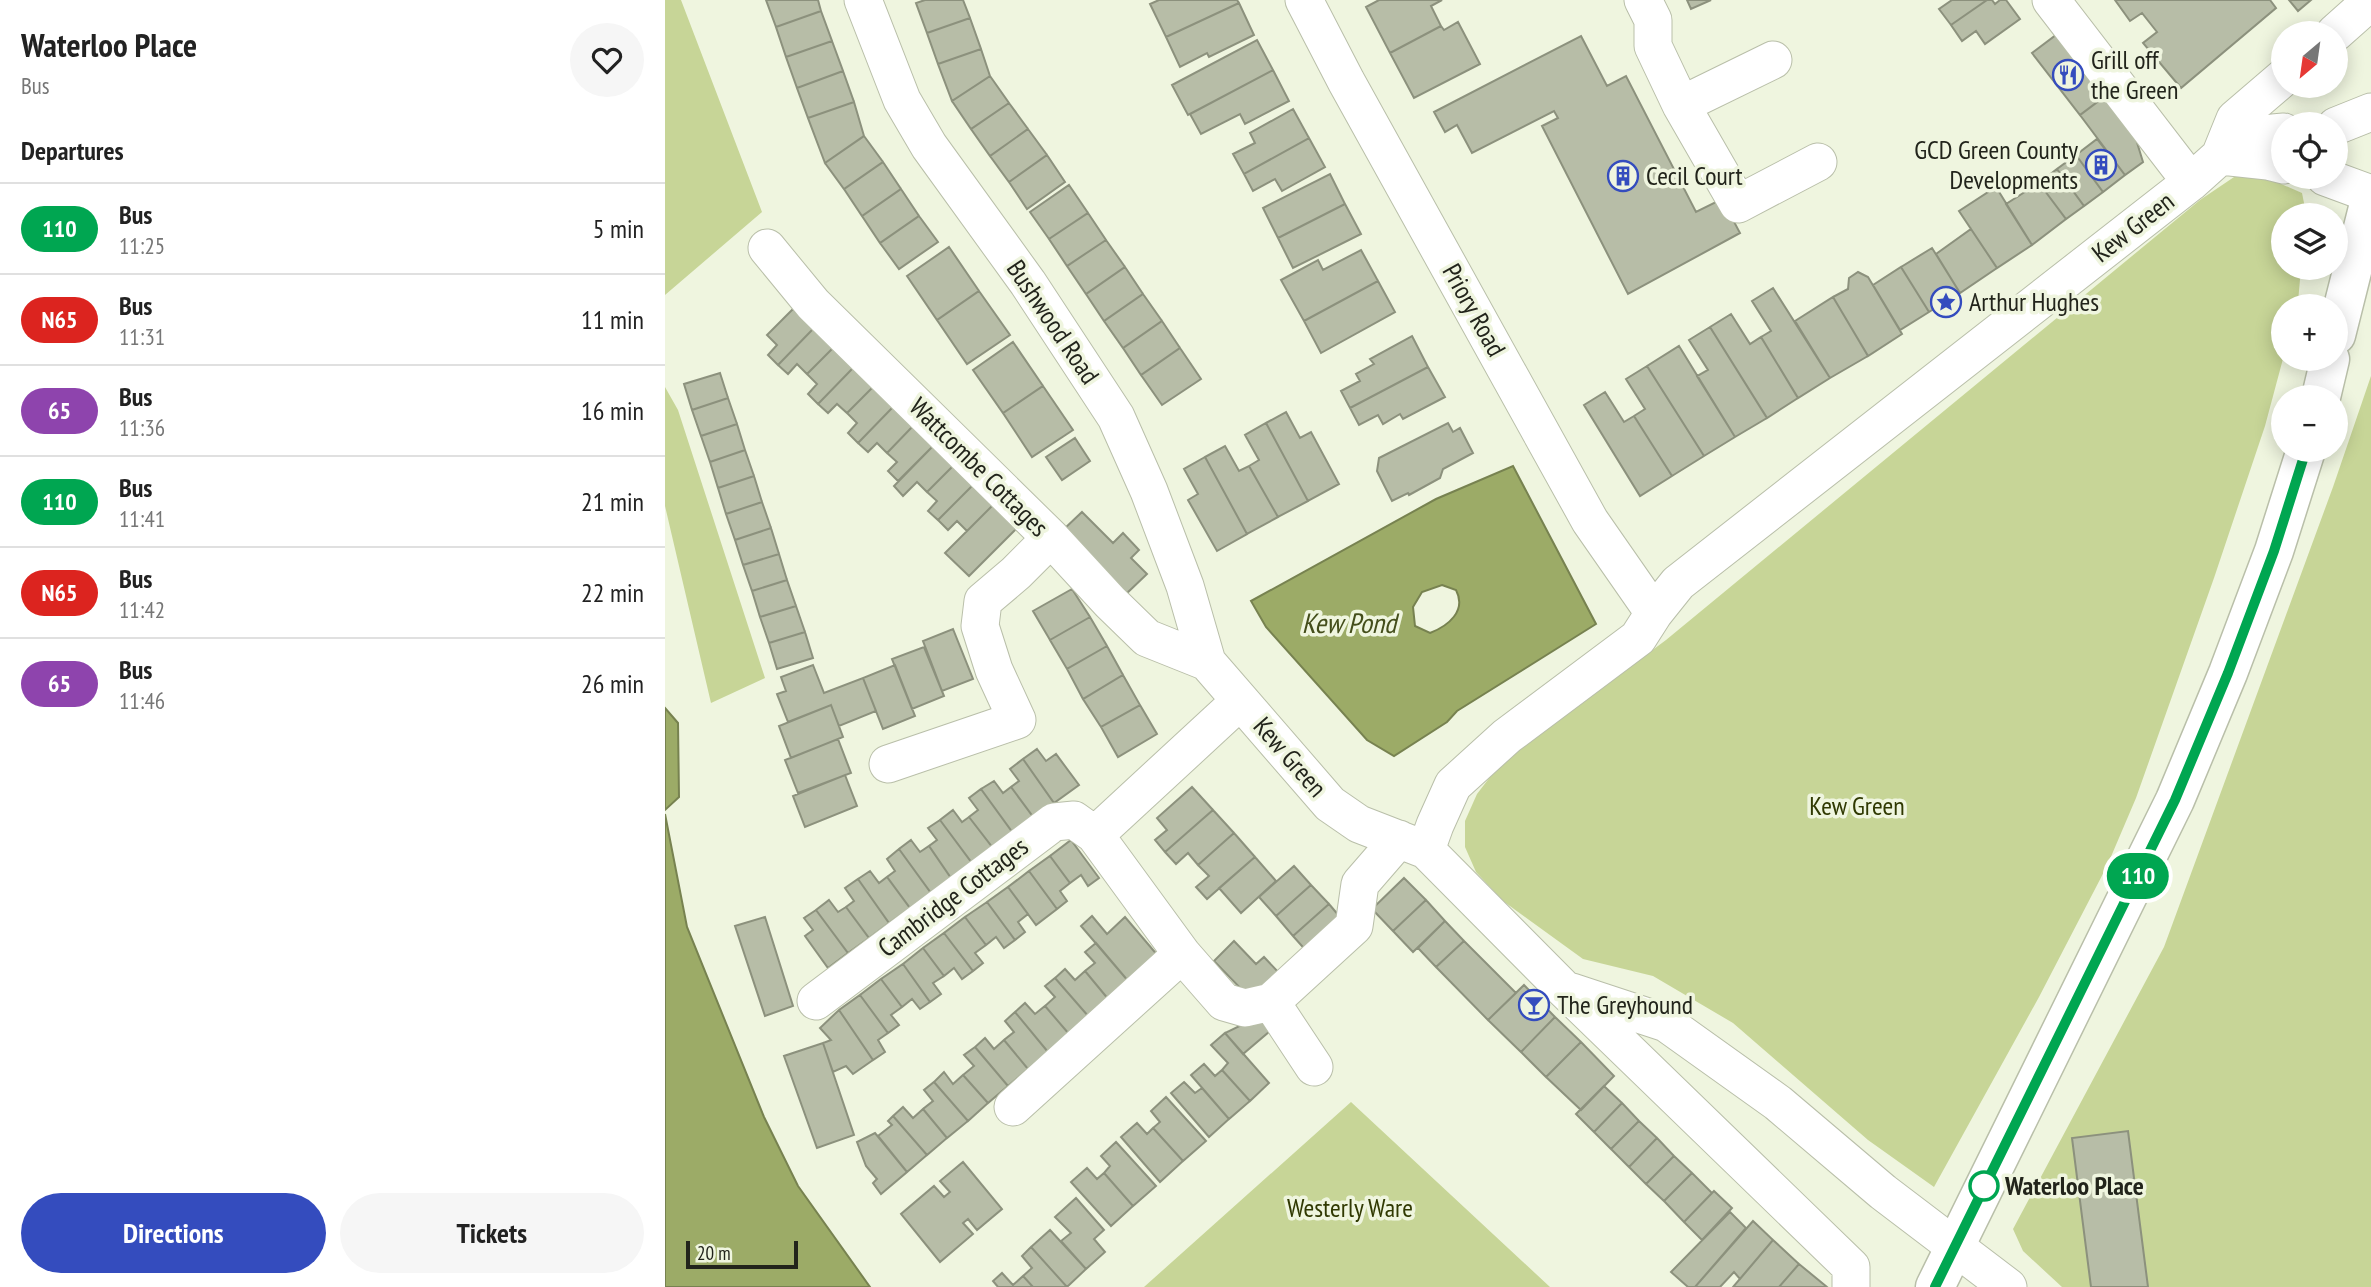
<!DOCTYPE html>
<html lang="en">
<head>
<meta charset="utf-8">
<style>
	:root { --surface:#fff; --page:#f6f6f6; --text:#222; --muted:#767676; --line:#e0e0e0; --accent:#344cbe }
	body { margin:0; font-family:"PT Sans Narrow",sans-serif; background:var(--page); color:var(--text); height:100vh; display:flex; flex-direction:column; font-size:26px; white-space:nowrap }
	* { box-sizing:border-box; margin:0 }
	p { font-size:23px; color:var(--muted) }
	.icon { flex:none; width:38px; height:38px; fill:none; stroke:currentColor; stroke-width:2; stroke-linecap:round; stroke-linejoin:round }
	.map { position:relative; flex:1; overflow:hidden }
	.details { display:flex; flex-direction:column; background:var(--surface); width:665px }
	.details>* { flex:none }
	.badge { padding:0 14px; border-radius:23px; font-size:24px; line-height:46px }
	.needle { width:46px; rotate:209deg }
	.tools { position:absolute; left:1606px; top:21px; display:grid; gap:14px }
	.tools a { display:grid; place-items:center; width:77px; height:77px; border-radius:50%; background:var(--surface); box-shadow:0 4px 18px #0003; font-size:35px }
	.scale { position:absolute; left:21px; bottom:18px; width:112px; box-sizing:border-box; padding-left:7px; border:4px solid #22241b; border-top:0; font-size:19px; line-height:24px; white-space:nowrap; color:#22241b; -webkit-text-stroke:5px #eff5df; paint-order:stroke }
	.map>.badge { position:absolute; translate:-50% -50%; box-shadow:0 0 0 4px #fff }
	h2 { padding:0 21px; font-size:26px; line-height:63px }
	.round { display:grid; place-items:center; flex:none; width:74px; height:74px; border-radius:37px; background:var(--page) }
	.headline { display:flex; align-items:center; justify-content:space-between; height:119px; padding:0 21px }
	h1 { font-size:33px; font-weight:700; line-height:52px }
	.action { display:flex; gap:14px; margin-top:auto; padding:14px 21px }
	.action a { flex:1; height:80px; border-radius:42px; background:var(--accent); color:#fff; font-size:28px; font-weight:700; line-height:80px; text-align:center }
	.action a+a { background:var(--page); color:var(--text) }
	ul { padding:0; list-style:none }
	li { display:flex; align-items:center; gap:21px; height:91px; padding:0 21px; border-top:2px solid var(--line) }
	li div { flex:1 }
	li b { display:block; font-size:26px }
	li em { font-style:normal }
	li .badge { min-width:77px; font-weight:700; text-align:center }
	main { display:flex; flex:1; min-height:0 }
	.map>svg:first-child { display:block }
</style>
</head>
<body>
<main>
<section class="details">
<div class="headline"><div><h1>Waterloo Place</h1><p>Bus</p></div><a class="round"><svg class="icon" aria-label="heart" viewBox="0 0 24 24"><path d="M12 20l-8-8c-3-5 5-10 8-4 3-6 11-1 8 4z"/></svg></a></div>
<h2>Departures</h2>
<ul>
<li><span class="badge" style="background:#00a651;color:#fff">110</span><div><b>Bus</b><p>11:25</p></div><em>5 min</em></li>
<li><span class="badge" style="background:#dc241f;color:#fff">N65</span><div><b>Bus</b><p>11:31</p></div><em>11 min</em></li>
<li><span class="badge" style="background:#8e44ad;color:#fff">65</span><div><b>Bus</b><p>11:36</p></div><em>16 min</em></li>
<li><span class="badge" style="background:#00a651;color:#fff">110</span><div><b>Bus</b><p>11:41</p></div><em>21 min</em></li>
<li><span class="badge" style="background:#dc241f;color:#fff">N65</span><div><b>Bus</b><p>11:42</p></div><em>22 min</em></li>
<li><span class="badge" style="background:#8e44ad;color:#fff">65</span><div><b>Bus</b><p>11:46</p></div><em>26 min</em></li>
</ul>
<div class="action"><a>Directions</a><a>Tickets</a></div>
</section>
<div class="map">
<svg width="1706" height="1287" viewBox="0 0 1706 1287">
	<rect width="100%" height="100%" fill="#eff5df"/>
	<!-- green -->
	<path fill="#c7d597" d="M0,0H16L97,212L0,295Z
		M1575,173L1600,177L1637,193L1641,213V215H1619V268H1636L1633,302L1632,306H1619V355L1600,426L1549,578L1471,798L1442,866L1374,997L1269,1187L1203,1140L1068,1023L988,976L918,959L838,901L811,872L800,847V821L812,794L835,764L1001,640L1535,200Z
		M1706,376V1287H1397L1358,1251L1348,1229L1499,947L1668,487Z
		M0,387L13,410L100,678L46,703L0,506Z
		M686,1102L885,1287H479Z"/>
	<!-- water -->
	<path fill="#9cab67" stroke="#778250" stroke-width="2" fill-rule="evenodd" d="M848,466L931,624L792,711L782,722L729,756L702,740L601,627L586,601L771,499ZM777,585L791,590C802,611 783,626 765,633L750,626L748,607L757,592Z
		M0,708L13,723L14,797L0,810Z
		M0,814L22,927L99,1117L133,1186L205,1287H0Z"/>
	<!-- building -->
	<path fill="#b7bda7" stroke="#8c917d" stroke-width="2" d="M101,0H153L156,11L111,27Z
		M260,0H298L305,18L262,33L251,3Z
		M494,0H572L574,3L501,37L485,4Z
		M714,0H777L766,6L776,26L725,53L701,7Z
		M1022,0H1046L1026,9Z
		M1287,0H1322L1286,25L1274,9Z
		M1322,0H1327L1330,4L1335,0H1341L1355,19L1320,44L1311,31L1297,41L1286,25Z
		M1450,0H1605L1611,8L1516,88L1478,43L1492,32L1477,13L1465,21Z
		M1624,0H1646L1633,11Z
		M574,3L589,35L544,57L542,53L515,67L501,37Z
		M156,11L167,41L121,57L111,27Z
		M305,18L316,49L273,64L262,33Z
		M793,22L815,64L749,98L725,53L776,26L779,30Z
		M1391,35L1439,97L1415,115L1367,53Z
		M916,36L942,86L961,76L1031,212L1057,199L1075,233L963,294L877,126L893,118L889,111L807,153L792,125L780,132L769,112Z
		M592,40L608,70L523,115L507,85Z
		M167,41L178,71L132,88L121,57Z
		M316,49L325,76L287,101L273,64Z
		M608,70L624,101L580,124L575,114L536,134L525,114Z
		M178,71L189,102L143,118L132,88Z
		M325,76L344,103L306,129L287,101Z
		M1439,97L1470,136L1478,162L1460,175L1415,115Z
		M189,102L199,136L160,163L143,118Z
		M344,103L363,129L325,156L306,129Z
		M628,109L644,138L579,174L568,154L590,143L585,133Z
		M363,129L382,155L344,182L325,156Z
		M199,136L218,162L179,189L160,163Z
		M644,138L660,167L617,191L610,179L588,191L579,174Z
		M1432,139L1460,175L1438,192L1411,155Z
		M382,155L400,182L362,209L344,182Z
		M1411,155L1438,192L1419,206L1392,169Z
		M218,162L236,189L197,216L179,189Z
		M1392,169L1419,206L1401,219L1374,183Z
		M665,174L680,204L613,238L598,208Z
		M1374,183L1401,219L1367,245L1341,204Z
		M404,185L423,213L384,239L365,212Z
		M1331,187L1367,245L1332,268L1294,211Z
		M236,189L254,216L215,243L197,216Z
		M680,204L696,234L628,268L613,238Z
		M423,213L441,240L402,266L384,239Z
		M254,216L273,242L234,269L215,243Z
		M1306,229L1332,268L1295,293L1271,254Z
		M441,240L460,267L421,294L402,266Z
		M284,247L314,291L272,320L242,276Z
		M1267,248L1295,293L1264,312L1236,267Z
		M696,250L713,281L639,321L616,280L653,260L658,270Z
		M460,267L478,294L439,321L421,294Z
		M1236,267L1264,312L1235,330L1208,285Z
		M1193,272L1203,277L1237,334L1203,356L1168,297L1183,289L1184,278Z
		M713,281L730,312L656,353L639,321Z
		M1108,288L1165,378L1133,398L1096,337L1106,331L1087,301Z
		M314,291L345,335L302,364L272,320Z
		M478,294L497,321L458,348L439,321Z
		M1168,297L1203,356L1165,378L1130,321Z
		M128,309L148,329L113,365L103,355L112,345L102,335Z
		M1066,314L1085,344L1096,337L1133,398L1102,418L1045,327Z
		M497,321L515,348L476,375L458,348Z
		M1045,327L1102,418L1070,437L1032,376L1043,370L1024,340Z
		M148,329L168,348L142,374L132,364L123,374L113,365Z
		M747,336L763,367L685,408L676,391L695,381L691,374L709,364L705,359Z
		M348,342L378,386L338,413L308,370Z
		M1014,346L1070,437L1039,456L982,366Z
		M168,348L188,368L153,404L143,394L152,384L142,374Z
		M515,348L536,379L497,405L476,375Z
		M982,366L1039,456L1007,476L969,416L980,409L961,379Z
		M763,367L780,397L738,419L735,414L718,424L713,415L694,425L685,408Z
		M188,368L208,387L182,413L172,404L163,413L153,404Z
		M55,373L63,398L27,410L19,384Z
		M378,386L408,430L367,457L338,413Z
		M208,387L228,407L193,443L183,433L192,423L182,413Z
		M940,392L959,422L969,416L1007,476L975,496L919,405Z
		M63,398L72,424L36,436L27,410Z
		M228,407L248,426L222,453L212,443L203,452L193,443Z
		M621,412L635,438L646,432L674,484L643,501L601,423Z
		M601,423L643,501L613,517L584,466L594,460L580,435Z
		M783,423L788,432L795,428L808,453L778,469L775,478L744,495L743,493L727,501L712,471L714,458Z
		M72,424L80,450L45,462L36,436Z
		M248,426L268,446L233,481L223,471L232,462L222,453Z
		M410,438L425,461L397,480L381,457Z
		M268,446L288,466L262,492L252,482L238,496L229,486Z
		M560,446L574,471L584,466L613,517L582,534L540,457Z
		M80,450L89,476L53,488L45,462Z
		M540,457L582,534L552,551L523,500L533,494L519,469Z
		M288,466L308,485L273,520L263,511L272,501L262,492Z
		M89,476L97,502L61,514L53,488Z
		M308,485L328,505L302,531L292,521L283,530L273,520Z
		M97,502L106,528L70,540L61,514Z
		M328,505L352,528L304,576L280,553Z
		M417,512L448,543L458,533L474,550L466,558L482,574L461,594L398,530Z
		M106,528L114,554L78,565L70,540Z
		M114,554L122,580L87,591L78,565Z
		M122,580L131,606L95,617L87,591Z
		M407,589L425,617L385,640L368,611Z
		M131,606L140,632L104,643L95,617Z
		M425,617L442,646L402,669L385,640Z
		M288,629L308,679L277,691L258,641Z
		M140,632L148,658L112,669L104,643Z
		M442,646L458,675L418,699L402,669Z
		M259,647L279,696L247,709L227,659Z
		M148,665L159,693L198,678L211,711L174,726L166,705L123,722L112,694L121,691L116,677Z
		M230,665L250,716L218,729L198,678Z
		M458,675L475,705L436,727L418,699Z
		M166,705L178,737L126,758L114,726Z
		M475,705L492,734L453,757L436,727Z
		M173,739L186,773L133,793L120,760Z
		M372,749L381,761L391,754L414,785L389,803L358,759Z
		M358,759L389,803L369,818L346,787L354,781L345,769Z
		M180,775L192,806L140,827L128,796Z
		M329,781L338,793L346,787L369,818L348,833L316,789Z
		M527,787L548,810L500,852L490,840L502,830L492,818Z
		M316,789L348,833L328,848L304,817L313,810L304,798Z
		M288,810L297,822L304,817L328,848L307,863L275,820Z
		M548,810L569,833L533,865L523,853L511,864L500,852Z
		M275,820L307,863L286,878L264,846L272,840L263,828Z
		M569,833L590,857L542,899L531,887L544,876L533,865Z
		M246,840L255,852L264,846L286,878L266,893L234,849Z
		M406,840L434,878L423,886L416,875L405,883L385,856Z
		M234,849L266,893L245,908L222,877L230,871L222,859Z
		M385,856L405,883L395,891L402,901L392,909L364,871Z
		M590,857L611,881L576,913L554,888Z
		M629,866L646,885L611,916L594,897Z
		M205,871L214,883L222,877L245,908L224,923L193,879Z
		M364,871L392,909L371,925L343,887Z
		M739,878L761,900L728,931L707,909Z
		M193,879L224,923L204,938L181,907L189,901L180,888Z
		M646,885L664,904L628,936L611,916Z
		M343,887L363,914L353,922L360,932L350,940L322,902Z
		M164,900L173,912L181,907L204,938L183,953L151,910Z
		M761,900L780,921L748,952L728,931Z
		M322,902L350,940L339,948L331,937L321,945L300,917Z
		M664,904L680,923L645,955L628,936Z
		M151,910L183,953L163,968L140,936L148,930L139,918Z
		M427,916L442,934L460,917L494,957L464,982L416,926Z
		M100,917L128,1006L100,1016L70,926Z
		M300,917L321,945L310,953L318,963L308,971L279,933Z
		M780,921L799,941L771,967L753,948Z
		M279,933L308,971L297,979L289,968L279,976L258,948Z
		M569,941L591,964L599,957L616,975L582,995L549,961Z
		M799,941L851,993L823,1020L771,967Z
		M431,943L464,982L444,1000L420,971L430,963L420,952Z
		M258,948L279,976L268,983L276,994L265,1002L238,964Z
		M238,964L265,1002L255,1009L247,999L237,1007L216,979Z
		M400,969L410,980L420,971L444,1000L424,1017L390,978Z
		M390,978L424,1017L404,1034L380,1006L390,997L380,986Z
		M216,979L237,1007L226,1015L234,1025L223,1033L195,995Z
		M859,985L890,1017L856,1052L823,1020Z
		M195,995L223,1033L213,1040L220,1052L208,1060L174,1010Z
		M360,1003L370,1014L380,1006L404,1034L383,1052L350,1012Z
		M174,1010L208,1060L188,1074L181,1066L168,1072L158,1043L166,1040L155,1028Z
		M350,1012L383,1052L363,1069L339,1040L349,1032L340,1021Z
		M595,1016L605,1031L578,1054L560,1033Z
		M890,1017L916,1042L881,1077L856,1052Z
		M560,1033L604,1083L585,1101L557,1070L563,1063L546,1045Z
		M320,1038L329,1049L339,1040L363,1069L343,1086L310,1047Z
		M916,1042L949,1076L916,1110L881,1077Z
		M158,1043L189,1135L152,1148L119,1056Z
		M310,1047L343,1086L323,1103L298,1075L309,1066L299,1055Z
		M539,1064L550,1076L557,1070L585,1101L564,1119L526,1075Z
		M279,1072L288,1084L298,1075L323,1103L303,1121L269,1082Z
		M269,1082L303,1121L282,1138L258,1109L268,1101L259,1090Z
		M519,1082L530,1093L537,1088L564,1119L544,1137L506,1093Z
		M939,1086L957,1103L929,1132L911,1114Z
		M501,1097L541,1141L518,1161L488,1128L495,1122L486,1111Z
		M957,1103L974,1121L946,1149L929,1132Z
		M238,1107L248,1118L258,1109L282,1138L262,1155L228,1116Z
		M228,1116L262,1155L242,1172L213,1136L227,1125L223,1121Z
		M974,1121L992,1138L964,1167L946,1149Z
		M472,1123L482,1134L488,1128L518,1161L495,1182L456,1137Z
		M1463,1131L1483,1287H1426L1407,1138Z
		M210,1133L242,1172L216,1194L208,1183L212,1179L201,1166L192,1142Z
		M992,1138L1009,1156L981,1184L964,1167Z
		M451,1142L491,1186L468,1206L439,1173L445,1166L436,1156Z
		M1009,1156L1027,1173L999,1201L981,1184Z
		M298,1162L337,1209L312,1230L303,1219L298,1223L308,1234L275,1262L236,1214L269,1186L279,1197L285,1192L275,1181Z
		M422,1168L432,1179L439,1173L468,1206L446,1226L406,1182Z
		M1027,1173L1047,1193L1019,1222L999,1201Z
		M1049,1191L1067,1208L1037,1240L1019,1222Z
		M411,1198L439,1230L429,1239L440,1252L421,1269L396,1241L406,1233L390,1217Z
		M1065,1212L1081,1228L1030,1287H1023L1006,1272Z
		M1088,1221L1108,1240L1075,1279L1069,1272L1055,1287H1030Z
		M385,1230L421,1269L402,1287L366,1247Z
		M1108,1240L1134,1264L1114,1287H1068Z
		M366,1247L402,1287H368L358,1276L367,1268L357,1256Z
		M1134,1264L1162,1287H1114Z
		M337,1273L348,1285L358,1276L368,1287H333L328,1281Z"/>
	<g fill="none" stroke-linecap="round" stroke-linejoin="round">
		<!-- minor casing -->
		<g stroke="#b9bfa9" stroke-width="39">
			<path id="minor" d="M198,0L237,100L264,146L363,283L451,417L484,491L520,586L542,662L665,804L694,824L761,850L899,989L1186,1267V1287
				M639,0L681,81L925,521L989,613
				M978,0L988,20V46L1016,105L1073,204L1153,162
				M1386,0L1526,182
				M1670,33L1706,1
				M1016,105L1108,60
				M1671,126L1706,112
				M1555,156L1570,119L1619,77
				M1556,156L1603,161L1619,165
				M1660,177L1706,194
				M102,248L148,304L386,538L445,602L482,638L542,662
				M223,764L352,720L329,670L315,626L318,601L351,573L386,538
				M430,835L575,701
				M761,850L770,825L788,785L842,736L973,638L989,613L1013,583L1526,182L1555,156L1608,133L1619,132
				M907,992L1001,1023L1113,1103L1218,1192L1343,1287
				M151,1001L389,822L409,820L430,835L517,954L559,1002L580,1008L606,1002L689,926L695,884L734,839
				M606,1002L649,1067
				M348,1107L517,954"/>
		</g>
		<!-- highway casing -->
		<g stroke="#b9bfa9" stroke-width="41">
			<path id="highway" d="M1671,335L1706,196
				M1656,397L1665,359
				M1270,1287L1510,800L1563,673L1609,551L1641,450"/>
		</g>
		<!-- minor -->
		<use href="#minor" stroke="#fff" stroke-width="37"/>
		<!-- highway -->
		<use href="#highway" stroke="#fff" stroke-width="38"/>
	</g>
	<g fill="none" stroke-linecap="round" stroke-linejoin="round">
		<!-- line casing -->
		<g stroke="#fff" stroke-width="16">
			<path id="line" d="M1270,1287L1510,800L1563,673L1609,551L1641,450"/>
		</g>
		<!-- line -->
		<use href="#line" stroke="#00a651" stroke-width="10"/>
	</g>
	<!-- icons -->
	<defs>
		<g id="restaurant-ring" transform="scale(1.575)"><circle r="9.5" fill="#eff5df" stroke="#344cbe" stroke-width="1.5"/><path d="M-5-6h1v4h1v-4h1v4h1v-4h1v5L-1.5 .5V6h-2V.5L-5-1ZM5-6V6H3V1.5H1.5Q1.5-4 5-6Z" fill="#344cbe"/></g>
		<g id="building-ring" transform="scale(1.575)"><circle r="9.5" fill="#eff5df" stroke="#344cbe" stroke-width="1.5"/><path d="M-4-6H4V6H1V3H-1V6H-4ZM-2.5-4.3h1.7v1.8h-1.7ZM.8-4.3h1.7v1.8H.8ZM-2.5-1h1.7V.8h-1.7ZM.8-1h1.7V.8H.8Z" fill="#344cbe"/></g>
		<g id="sight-ring" transform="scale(1.575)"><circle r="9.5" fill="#eff5df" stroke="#344cbe" stroke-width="1.5"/><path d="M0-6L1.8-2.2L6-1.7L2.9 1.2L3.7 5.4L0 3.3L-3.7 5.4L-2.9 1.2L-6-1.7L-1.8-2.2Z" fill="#344cbe"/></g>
		<g id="bar-ring" transform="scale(1.575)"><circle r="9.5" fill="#eff5df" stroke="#344cbe" stroke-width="1.5"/><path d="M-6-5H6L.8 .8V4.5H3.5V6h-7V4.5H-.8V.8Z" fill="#344cbe"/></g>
	</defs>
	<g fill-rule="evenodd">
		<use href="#restaurant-ring" x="1403" y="75"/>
		<use href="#building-ring" x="1436" y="165"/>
		<use href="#building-ring" x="958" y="176"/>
		<use href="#sight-ring" x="1281" y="302"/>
		<use href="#bar-ring" x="869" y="1005"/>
	</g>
	<!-- markers -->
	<circle fill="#fff" stroke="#00a651" stroke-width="3.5" cx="1319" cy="1186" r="14"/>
	<g text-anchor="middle" stroke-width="7" stroke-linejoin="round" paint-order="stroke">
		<!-- poi labels -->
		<g font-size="26" fill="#22241b" stroke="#eff5df" text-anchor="start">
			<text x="1426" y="69">Grill off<tspan x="1426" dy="30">the Green</tspan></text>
			<text x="1413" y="159" text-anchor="end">GCD Green County<tspan x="1413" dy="30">Developments</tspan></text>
			<text x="981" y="185">Cecil Court</text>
			<text x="1304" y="311">Arthur Hughes</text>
			<text x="892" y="1014">The Greyhound</text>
		</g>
		<!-- street labels -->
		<g font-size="26" fill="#22241b" stroke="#eff5df">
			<text transform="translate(1468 227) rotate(-38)" y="9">Kew Green</text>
			<text transform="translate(809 310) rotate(61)" y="9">Priory Road</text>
			<text transform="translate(388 322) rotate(56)" y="9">Bushwood Road</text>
			<text transform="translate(314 467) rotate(45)" y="9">Wattcombe Cottages</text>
			<text transform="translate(625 757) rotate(49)" y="9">Kew Green</text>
			<text transform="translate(288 897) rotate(-37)" y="9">Cambridge Cottages</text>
		</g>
		<!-- park labels -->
		<g font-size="26" fill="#303902" stroke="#eff5df">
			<text x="1192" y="815">Kew Green</text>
			<text x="685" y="1217">Westerly Ware</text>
		</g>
		<!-- stop labels -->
		<g font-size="26" font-weight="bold" fill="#22241b" stroke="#eff5df" text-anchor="start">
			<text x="1340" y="1195">Waterloo Place</text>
		</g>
		<!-- water labels -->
		<g font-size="28" font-style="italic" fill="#444e1b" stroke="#eff5df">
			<text x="684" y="633">Kew Pond</text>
		</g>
	</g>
</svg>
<div class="tools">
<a><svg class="needle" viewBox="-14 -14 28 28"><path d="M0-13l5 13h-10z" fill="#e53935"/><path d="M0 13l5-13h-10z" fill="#767676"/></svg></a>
<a><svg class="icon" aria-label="locate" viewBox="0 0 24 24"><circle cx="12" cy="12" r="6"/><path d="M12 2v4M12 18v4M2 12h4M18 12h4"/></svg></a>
<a><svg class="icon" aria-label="layers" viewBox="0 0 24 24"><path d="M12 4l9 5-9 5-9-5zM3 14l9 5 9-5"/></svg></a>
<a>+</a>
<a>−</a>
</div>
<div class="scale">20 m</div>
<b class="badge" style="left:1473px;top:876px;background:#00a651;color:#fff">110</b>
</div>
</main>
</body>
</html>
